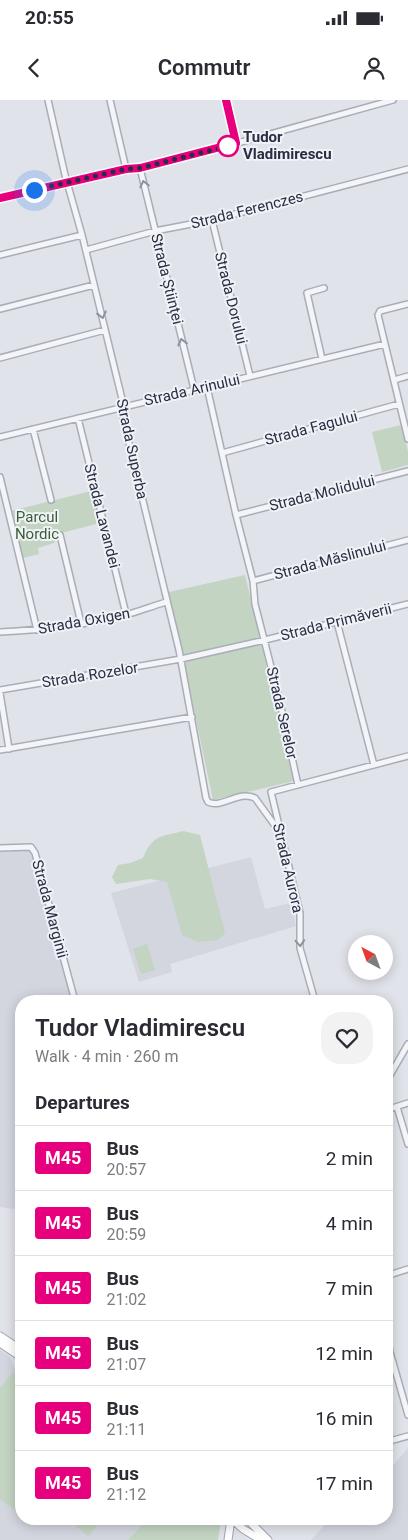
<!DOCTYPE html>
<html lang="en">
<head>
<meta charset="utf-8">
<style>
	:root { --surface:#fff; --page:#f2f2f3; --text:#2b2b33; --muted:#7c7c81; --line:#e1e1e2 }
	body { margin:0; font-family:Roboto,sans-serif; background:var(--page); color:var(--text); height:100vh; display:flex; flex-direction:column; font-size:19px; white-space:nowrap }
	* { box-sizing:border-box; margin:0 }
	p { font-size:16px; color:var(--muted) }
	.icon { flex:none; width:28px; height:28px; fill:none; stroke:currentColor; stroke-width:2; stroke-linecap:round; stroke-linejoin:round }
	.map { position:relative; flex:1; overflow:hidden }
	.drawer { position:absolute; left:15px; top:895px; width:378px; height:530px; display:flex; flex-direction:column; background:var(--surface); border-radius:20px; box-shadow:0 2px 12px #0003 }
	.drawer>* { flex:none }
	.badge { padding:0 10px; border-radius:4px; font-size:18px; line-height:32px }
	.needle { width:32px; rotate:319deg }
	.controls { position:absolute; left:348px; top:835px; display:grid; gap:10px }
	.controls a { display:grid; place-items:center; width:45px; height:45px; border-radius:50%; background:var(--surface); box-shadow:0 2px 12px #0003; font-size:25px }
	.you { position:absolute; width:25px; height:25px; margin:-12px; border:4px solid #fff; border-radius:50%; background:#1a73e8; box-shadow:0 0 0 8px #1a73e833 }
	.map>.badge { position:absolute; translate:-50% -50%; box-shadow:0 0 0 2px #fff }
	h2 { padding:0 20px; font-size:19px; line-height:45px }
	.round { display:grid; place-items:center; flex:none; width:52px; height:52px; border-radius:20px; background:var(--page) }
	.headline { display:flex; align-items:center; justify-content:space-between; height:85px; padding:0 20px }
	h1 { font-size:24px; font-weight:600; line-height:38px }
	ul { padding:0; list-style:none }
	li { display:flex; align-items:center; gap:15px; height:65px; padding:0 20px; border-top:1px solid var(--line) }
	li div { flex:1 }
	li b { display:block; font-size:19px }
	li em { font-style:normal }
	li .badge { min-width:55px; font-weight:700; text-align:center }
	.status { display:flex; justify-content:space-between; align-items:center; height:35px; padding:0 25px; background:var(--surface); direction:ltr }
	.status svg { height:14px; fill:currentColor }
	header { display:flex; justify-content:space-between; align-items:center; height:65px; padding:0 20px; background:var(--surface); font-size:22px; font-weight:600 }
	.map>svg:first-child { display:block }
</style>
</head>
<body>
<div class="status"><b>20:55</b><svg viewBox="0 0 49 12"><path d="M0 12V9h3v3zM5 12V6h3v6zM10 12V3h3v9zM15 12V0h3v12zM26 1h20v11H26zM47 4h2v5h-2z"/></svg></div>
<header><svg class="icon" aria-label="back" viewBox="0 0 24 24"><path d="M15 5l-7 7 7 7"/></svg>Commutr<svg class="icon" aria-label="person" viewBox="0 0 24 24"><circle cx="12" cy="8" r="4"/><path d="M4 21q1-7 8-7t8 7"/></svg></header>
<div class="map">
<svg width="408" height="1440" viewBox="0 0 408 1440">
	<rect width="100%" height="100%" fill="#e1e3ea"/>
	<!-- built -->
	<path fill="#d3d5df" d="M31,750L72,901H21V1110L0,1107V752Z
		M251,757L265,809L291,803L296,826L170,864L172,872L139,882L111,793Z
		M0,1250L10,1257L16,1271L21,1276V1419H147L128,1440H0Z
		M408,1348V1440H311L330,1419H386V1374Z"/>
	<!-- green -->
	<path fill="#c3d4c2" d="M401,325L408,351V365L382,372L372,332Z
		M91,391L100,423L57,434L58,438L54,443L38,448L39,454L23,458L11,411Z
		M245,475L294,681L213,700L169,492Z
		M183,731L200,735L225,833L218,840L198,842L182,835L167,782L150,779L116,784L112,777L118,765L130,763L143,758C153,734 161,737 183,731Z
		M147,844L155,870L141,874L133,849Z
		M13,1272L21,1277V1415L0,1399V1288Z
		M67,1419H103L88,1436Z
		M147,1419H217L221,1422L218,1440H128Z"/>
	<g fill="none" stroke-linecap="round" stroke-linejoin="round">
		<!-- minor casing -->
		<g stroke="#aaadb8" stroke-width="8">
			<path id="minor" d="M48,0L65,75L82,135L123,303L122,314L179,550L206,698L208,702C222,709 238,690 255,698L276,727L280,730
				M110,0L126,69
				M226,0L236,43
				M140,68L194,289
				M0,98L126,69L140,68L227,46L393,0
				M212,120L250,276
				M86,150L155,131L212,120L408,69
				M0,155L82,135
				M408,204L380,211L378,215L408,339
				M0,209L94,185
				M0,258L105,230
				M322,259L307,193L324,188
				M394,280L408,276
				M207,287L236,415L253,481L255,504L279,598L298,685
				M78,318L126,514
				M33,329L51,400
				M0,337L385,244
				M222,353L399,304
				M0,377L37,530
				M236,415L408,371
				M60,435L81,523
				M253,481L408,440
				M337,522L374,665
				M0,532C42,530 85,525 126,515C139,511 153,506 166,502
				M0,590L181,559L265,540L408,504
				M0,593L9,649
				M0,650L192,617
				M0,748L31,747L35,753L75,901
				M315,901L300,848V813L271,692L408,656
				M386,982L408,944
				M397,1007L408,1044
				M386,1010L408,1003
				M386,1176L408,1169
				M386,1229L390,1252L408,1315
				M386,1342L408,1336"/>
		</g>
		<!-- major casing -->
		<g stroke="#a0a5b6" stroke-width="9">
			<path id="major" d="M0,1236L21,1250
				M0,1243L21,1257
				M232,1419L243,1429L261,1440
				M247,1419L268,1440
				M228,1440L231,1419"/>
		</g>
		<!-- minor -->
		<use href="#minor" stroke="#f4f5f8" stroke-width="5"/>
		<!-- major -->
		<use href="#major" stroke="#fff" stroke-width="7"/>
	</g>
	<!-- one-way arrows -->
	<defs><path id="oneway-chevron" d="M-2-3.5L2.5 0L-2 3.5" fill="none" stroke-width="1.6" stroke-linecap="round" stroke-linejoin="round" transform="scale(1.25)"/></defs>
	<g stroke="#8e929d">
		<use href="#oneway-chevron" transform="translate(144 84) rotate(-103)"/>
		<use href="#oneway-chevron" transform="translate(102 215) rotate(76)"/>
		<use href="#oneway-chevron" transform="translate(182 242) rotate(-104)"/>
		<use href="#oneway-chevron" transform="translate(300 843) rotate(86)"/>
	</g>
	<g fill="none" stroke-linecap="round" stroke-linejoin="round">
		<!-- line casing -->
		<g stroke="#fff" stroke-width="11">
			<path id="line" d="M0,98L126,69L140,68L236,43L226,0"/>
		</g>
		<!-- line -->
		<use href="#line" stroke="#e6007e" stroke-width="8"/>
		<!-- walk -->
		<path stroke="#292e42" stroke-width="5" stroke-dasharray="0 9" d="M34,90L126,69L140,68L228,46"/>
	</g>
	<!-- markers -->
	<circle fill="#fff" stroke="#e6007e" stroke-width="2.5" cx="228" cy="46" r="10"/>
	<g text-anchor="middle" stroke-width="4" stroke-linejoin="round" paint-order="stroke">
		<!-- stop labels -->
		<g font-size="15" font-weight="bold" fill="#292e42" stroke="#f0f2f7" text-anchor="start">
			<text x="243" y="42">Tudor<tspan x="243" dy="17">Vladimirescu</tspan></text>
		</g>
		<!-- street labels -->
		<g font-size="15" fill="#292e42" stroke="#f0f2f7">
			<text transform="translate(247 110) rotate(-14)" y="5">Strada Ferenczes</text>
			<text transform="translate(167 179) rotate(76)" y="5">Strada Științei</text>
			<text transform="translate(231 198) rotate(76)" y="5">Strada Dorului</text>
			<text transform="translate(192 290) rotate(-13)" y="5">Strada Arinului</text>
			<text transform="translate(311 328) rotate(-15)" y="5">Strada Fagului</text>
			<text transform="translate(132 349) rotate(78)" y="5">Strada Superba</text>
			<text transform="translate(322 393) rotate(-14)" y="5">Strada Molidului</text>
			<text transform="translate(102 416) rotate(76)" y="5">Strada Lavandei</text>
			<text transform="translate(330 460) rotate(-15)" y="5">Strada Măslinului</text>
			<text transform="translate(84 521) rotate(-10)" y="5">Strada Oxigen</text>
			<text transform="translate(336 522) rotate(-14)" y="5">Strada Primăverii</text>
			<text transform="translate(90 575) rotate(-9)" y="5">Strada Rozelor</text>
			<text transform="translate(282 613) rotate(77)" y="5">Strada Serelor</text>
			<text transform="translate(288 768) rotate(77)" y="5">Strada Aurora</text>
			<text transform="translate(50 809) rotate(75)" y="5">Strada Marginii</text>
		</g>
		<!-- park labels -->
		<g font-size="15" fill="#375e36" stroke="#f0f2f7">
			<text x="37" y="422">Parcul<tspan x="37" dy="17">Nordic</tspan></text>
		</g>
	</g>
</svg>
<div class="controls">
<a><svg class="needle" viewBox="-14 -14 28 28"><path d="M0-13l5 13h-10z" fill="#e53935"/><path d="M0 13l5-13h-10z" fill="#7c7c81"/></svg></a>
</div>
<div class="you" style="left:34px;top:90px"></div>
<section class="drawer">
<div class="headline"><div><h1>Tudor Vladimirescu</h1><p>Walk · 4 min · 260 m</p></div><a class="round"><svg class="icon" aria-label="heart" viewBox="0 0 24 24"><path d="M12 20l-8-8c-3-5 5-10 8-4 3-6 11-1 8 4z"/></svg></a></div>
<h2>Departures</h2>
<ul>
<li><span class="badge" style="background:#e6007e;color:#fff">M45</span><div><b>Bus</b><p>20:57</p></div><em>2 min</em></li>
<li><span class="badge" style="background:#e6007e;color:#fff">M45</span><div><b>Bus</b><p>20:59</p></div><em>4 min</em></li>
<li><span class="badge" style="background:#e6007e;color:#fff">M45</span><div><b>Bus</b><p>21:02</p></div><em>7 min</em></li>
<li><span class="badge" style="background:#e6007e;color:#fff">M45</span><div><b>Bus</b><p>21:07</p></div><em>12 min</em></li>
<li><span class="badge" style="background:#e6007e;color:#fff">M45</span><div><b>Bus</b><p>21:11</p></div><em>16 min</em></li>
<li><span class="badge" style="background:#e6007e;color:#fff">M45</span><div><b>Bus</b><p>21:12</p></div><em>17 min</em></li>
</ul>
</section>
</div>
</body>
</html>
